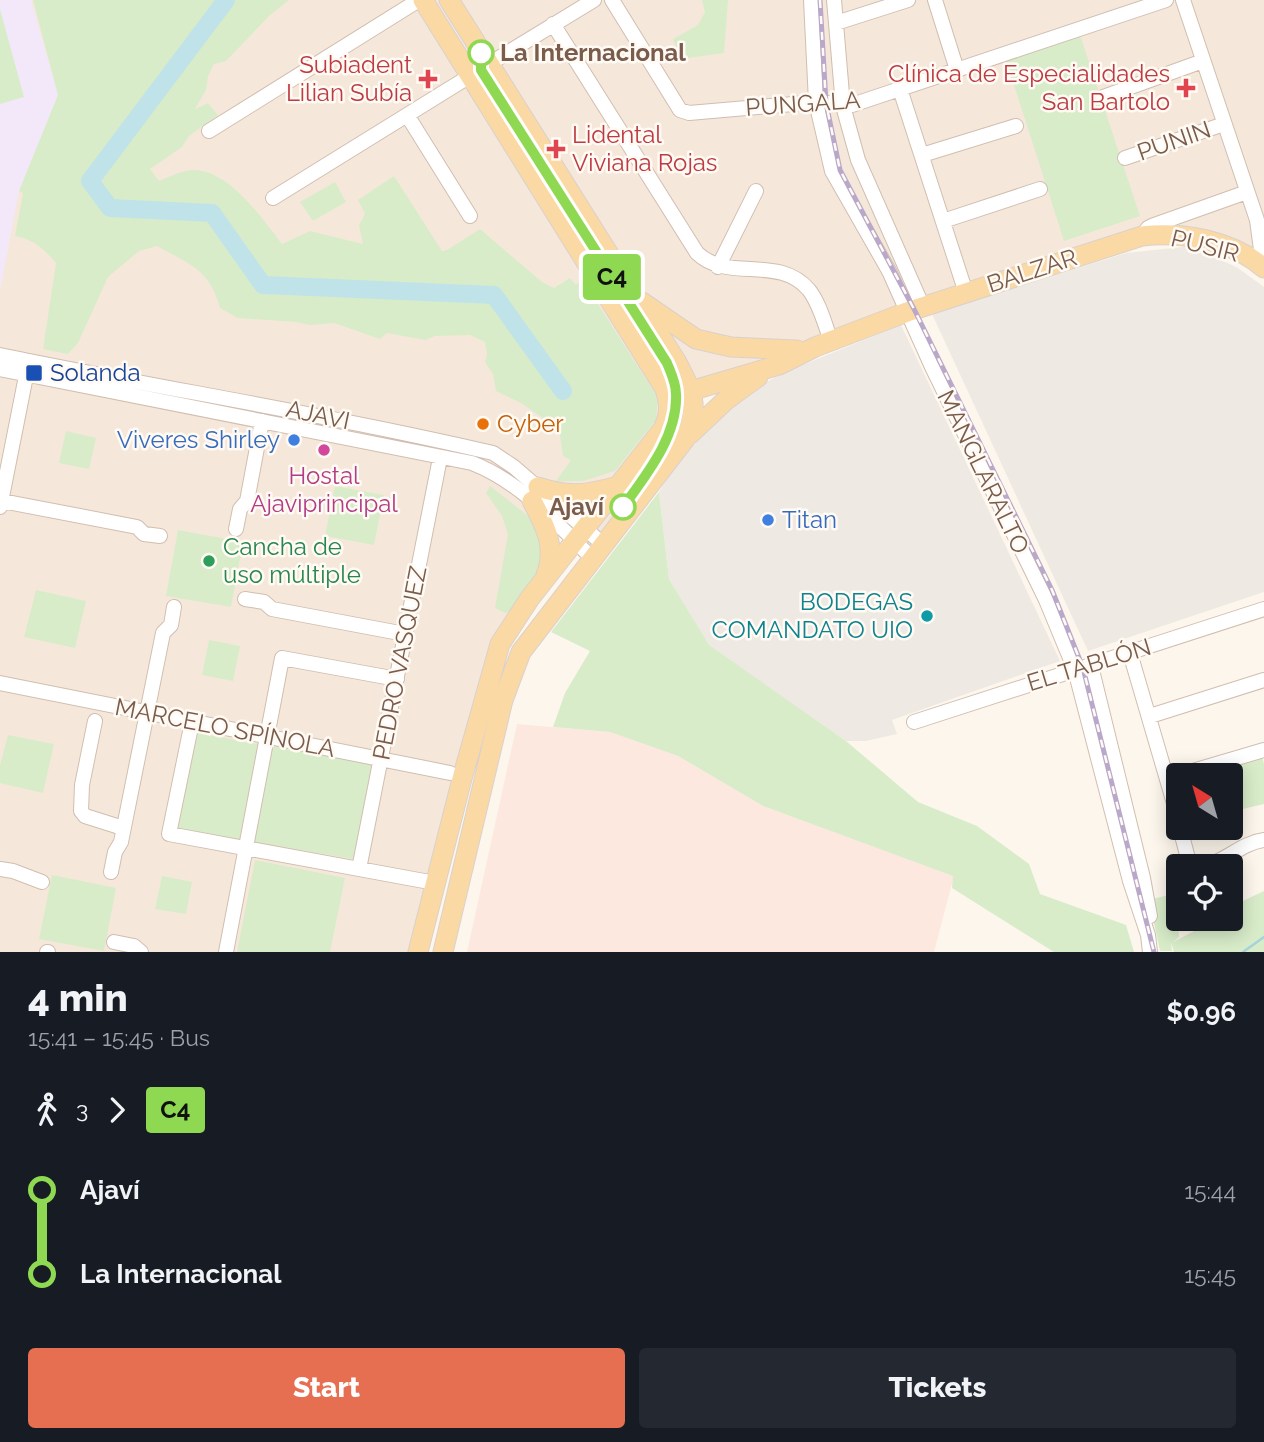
<!DOCTYPE html>
<html lang="en">
<head>
<meta charset="utf-8">
<style>
	:root { --surface:#171b24; --page:#242831; --text:#f1f3f6; --muted:#9ea1a6; --accent:#e76f51 }
	body { margin:0; font-family:Raleway,sans-serif; background:var(--page); color:var(--text); height:100vh; display:flex; flex-direction:column; font-size:26px; white-space:nowrap }
	* { box-sizing:border-box; margin:0 }
	p { font-size:23px; color:var(--muted) }
	.icon { flex:none; width:38px; height:38px; fill:none; stroke:currentColor; stroke-width:2; stroke-linecap:round; stroke-linejoin:round }
	.map { position:relative; height:952px; overflow:hidden }
	.panel { display:flex; flex-direction:column; background:var(--surface); flex:1 }
	.panel>* { flex:none }
	.badge { padding:0 14px; border-radius:5px; font-size:24px; line-height:46px }
	.needle { width:46px; rotate:323deg }
	.controls { position:absolute; left:1166px; top:763px; display:grid; gap:14px }
	.controls a { display:grid; place-items:center; width:77px; height:77px; border-radius:7px; background:var(--surface); box-shadow:0 4px 18px #0003; font-size:35px }
	.map>.badge { position:absolute; translate:-50% -50%; box-shadow:0 0 0 4px #fff }
	.legs { display:flex; align-items:center; gap:10px; height:77px; padding:0 28px; font-size:23px }
	.legs p { margin-inline-start:auto }
	.headline { display:flex; align-items:center; justify-content:space-between; height:119px; padding:0 28px }
	h1 { font-size:38px; font-weight:800; line-height:52px }
	.cta { display:flex; gap:14px; margin-top:auto; padding:14px 28px }
	.cta a { flex:1; height:80px; border-radius:7px; background:var(--accent); color:#fff; font-size:28px; font-weight:800; line-height:80px; text-align:center }
	.cta a+a { background:var(--page); color:var(--text) }
	ul { padding:0 28px; list-style:none }
	li { display:flex; align-items:center; gap:24px; height:84px; font-size:26px }
	li i { display:grid; place-items:center; width:10px; height:100%; margin:0 9px; background:currentColor }
	li i::after { content:''; width:18px; height:18px; margin:-9px; border:5px solid; border-radius:50%; background:var(--surface) }
	li p { margin-inline-start:auto }
	li:first-child i { background:linear-gradient(#0000 50%,currentColor 0) }
	li:last-child i { background:linear-gradient(currentColor 50%,#0000 0) }
	.map>svg:first-child { display:block }
</style>
</head>
<body>
<div class="map">
<svg width="1264" height="952" viewBox="0 0 1264 952">
	<rect width="100%" height="100%" fill="#fdf6ec"/>
	<!-- residential -->
	<path fill="#f5e8da" d="M0,0H1264V268L1166,230L716,382L661,447L589,559L546,526L507,632L418,952H0V369L458,460L441,447L0,353Z"/>
	<!-- commercial -->
	<path fill="#fde8e0" d="M517,724L610,732L678,756L763,806L954,876L934,952H467Z"/>
	<!-- industrial -->
	<path fill="#efe9e4" d="M1192,246L1238,268L1264,287V592L1088,651L932,314L1126,253Z
		M901,325L1060,661L892,720L897,734L866,741H846L709,646L669,579L659,492L687,443L740,396L785,372Z"/>
	<!-- education -->
	<path fill="#f3e8fa" d="M0,0H31L58,95L19,191L0,290Z"/>
	<!-- green -->
	<path fill="#d8ecc9" d="M33,0H289L270,15L226,61L214,64L208,76L206,90L195,109L208,103L218,115L189,136L182,147L150,169L159,181C167,178 176,173 185,171C224,162 261,217 282,244L310,231L363,244L359,225L365,214L358,200L394,176L442,251L447,250L480,229L542,282L554,288L570,278L576,285L582,279L658,398L656,420L615,471L583,481H556L571,460L563,456L559,429L521,403L496,391L493,374L485,362L487,354L485,342L470,335L435,336L425,340L387,333L380,339L334,323L310,325L296,322L238,318L220,308C209,268 190,265 157,246L139,251L108,277L78,343L68,354L43,349L56,263C44,249 33,239 15,236L23,193L19,191L58,95Z
		M702,0H728L724,53L681,59L673,39L698,25L705,12Z
		M0,9L24,97L0,104Z
		M1080,35L1140,216L1064,241L1006,60Z
		M335,182L346,202L313,221L300,202Z
		M66,431L96,438L89,469L59,463Z
		M335,486L384,495L374,545L325,536Z
		M490,486L537,523L545,564L511,611L505,613L495,608L508,534L502,516L486,493Z
		M659,492L669,579L709,645L846,741L918,802L977,826L1029,864L1040,894L1126,925L1134,952H1054L952,888L953,876L763,806L678,756L610,732L553,727L565,693L590,651L551,632Z
		M178,530L243,542L231,607L166,596Z
		M36,590L86,601L75,648L24,637Z
		M209,640L240,646L233,681L202,675Z
		M193,732L258,744L238,847L173,835Z
		M8,735L54,744L43,793L0,783V765Z
		M274,742L376,763L353,859L252,842Z
		M1260,749L1264,764V804L1230,812V775H1208L1206,768Z
		M255,860L345,878L330,952H237Z
		M52,875L116,888L104,951L39,939Z
		M162,876L192,882L186,914L155,909Z
		M1264,891V952H1174L1171,942L1172,951H1160L1149,900L1176,893L1179,937L1173,942L1206,925L1207,919H1230V907Z"/>
	<g fill="none" stroke-linecap="round" stroke-linejoin="round">
		<!-- stream -->
		<path stroke="#a5d3da" stroke-width="2.5" d="M1243,952L1264,937"/>
		<!-- river -->
		<path stroke="#bfe3e8" stroke-width="18" d="M226,0L90,181L110,208L212,213L263,285L494,295L563,391"/>
		<!-- minor casing -->
		<g stroke="#d1beb0" stroke-width="16">
			<path id="minor" d="M612,0L680,110L689,113L816,102L852,105L1166,0
				M811,0L816,102L832,171L889,271L932,367L1046,600L1075,670L1130,881L1148,935L1150,952
				M834,0L843,106L858,160L923,307
				M935,0L957,70
				M1183,0L1257,220L1262,257L1259,264
				M836,23L908,0
				M553,24L697,253C728,283 779,254 809,290C820,304 825,325 831,341
				M489,64L594,0
				M900,89L966,293
				M1103,97L1203,61
				M407,115L470,216
				M209,131L419,0
				M922,155L1016,126
				M1125,158L1224,124
				M273,198L470,76
				M943,221L1040,189
				M1142,236L1148,228L1154,225L1247,192
				M718,267L756,191
				M0,355C164,389 330,415 493,453L514,467L604,545
				M0,369L472,463C521,482 556,523 593,559
				M2,501L137,527L144,534L160,536
				M0,507L28,366
				M236,529L240,509L247,501L262,421
				M245,599L264,602L272,609L405,634
				M1130,653L1178,817
				M1091,666L1143,878L1150,916
				M0,683L450,773
				M1150,716L1264,680
				M95,721L82,785L81,811L85,816L123,828
				M192,722L169,834L435,883
				M914,722L1264,609
				M1179,775L1264,750
				M1180,828L1190,866
				M1206,866C1227,860 1242,843 1264,840
				M0,869L13,871L42,882
				M359,869L440,458
				M111,872L115,852L121,842L163,633L171,625L174,607
				M114,942L134,946L141,952
				M47,952H48
				M226,952L282,658L397,679"/>
		</g>
		<!-- major casing -->
		<g stroke="#dad1cd" stroke-width="21">
			<path id="major" d="M642,302L696,339L731,347L797,350
				M680,394L779,365L815,347L907,312L1142,236C1183,231 1233,241 1264,268
				M690,434L726,400L758,377
				M538,487C569,497 586,495 618,486
				M532,501C545,525 557,548 546,575
				M418,952L463,775L500,644L530,598L663,429C670,415 670,403 665,389L423,0
				M443,952L503,700L521,652L685,439C700,406 693,393 676,361L449,0"/>
		</g>
		<!-- minor -->
		<use href="#minor" stroke="#fff" stroke-width="14"/>
		<!-- major -->
		<use href="#major" stroke="#fbd9a5" stroke-width="19"/>
		<!-- rail casing -->
		<g stroke="#b9a8c9" stroke-width="5">
			<path id="rail" d="M820,0L826,103L840,170L914,309L1052,590L1083,668L1154,952"/>
		</g>
		<!-- rail -->
		<use href="#rail" stroke="#fffaf3" stroke-width="2.5" stroke-dasharray="8" stroke-linecap="butt"/>
	</g>
	<g fill="none" stroke-linecap="round" stroke-linejoin="round">
		<!-- line-1 casing -->
		<g stroke="#fff" stroke-width="16">
			<path id="line-1" d="M481,53V70L667,363C671,373 676,383 676,394C678,436 646,475 623,507"/>
		</g>
		<!-- line-1 -->
		<use href="#line-1" stroke="#8fd952" stroke-width="10"/>
	</g>
	<!-- markers -->
	<g fill="#fff" stroke="#8fd952" stroke-width="3.5">
		<circle cx="481" cy="53" r="12"/>
		<circle cx="623" cy="507" r="12"/>
	</g>
	<g fill="#e0444e" stroke="#fffaf3" stroke-width="2.5">
		<path d="M424.5 68.5h7v7h7v7h-7v7h-7v-7h-7v-7h7z"/>
		<path d="M1182.5 77.5h7v7h7v7h-7v7h-7v-7h-7v-7h7z"/>
		<path d="M552.5 138.5h7v7h7v7h-7v7h-7v-7h-7v-7h7z"/>
	</g>
	<rect fill="#1a4fb4" stroke="#fffaf3" stroke-width="2.5" x="25" y="364" width="18" height="18" rx="3.5"/>
	<circle fill="#e8710a" stroke="#fffaf3" stroke-width="2.5" cx="483" cy="424" r="7"/>
	<g fill="#3f7fe0" stroke="#fffaf3" stroke-width="2.5">
		<circle cx="294" cy="440" r="7"/>
		<circle cx="768" cy="520" r="7"/>
	</g>
	<circle fill="#d1479c" stroke="#fffaf3" stroke-width="2.5" cx="324" cy="450" r="7"/>
	<circle fill="#2e9e5b" stroke="#fffaf3" stroke-width="2.5" cx="209" cy="561" r="7"/>
	<circle fill="#0f9aa8" stroke="#fffaf3" stroke-width="2.5" cx="927" cy="616" r="7"/>
	<g text-anchor="middle" stroke-width="5" stroke-linejoin="round" paint-order="stroke">
		<!-- stop labels -->
		<g font-size="24" font-weight="bold" fill="#7a5c4d" stroke="#fffaf3" text-anchor="start">
			<text x="500" y="61">La Internacional</text>
			<text x="604" y="515" text-anchor="end">Ajaví</text>
		</g>
		<!-- health labels -->
		<g font-size="24" fill="#be3a42" stroke="#fffaf3" text-anchor="end">
			<text x="412" y="73">Subiadent<tspan x="412" dy="28">Lilian Subía</tspan></text>
			<text x="1170" y="82">Clínica de Especialidades<tspan x="1170" dy="28">San Bartolo</tspan></text>
			<text x="572" y="143" text-anchor="start">Lidental<tspan x="572" dy="28">Viviana Rojas</tspan></text>
		</g>
		<!-- street labels -->
		<g font-size="24" fill="#7a5c4d" stroke="#fffaf3">
			<text transform="translate(803 104) rotate(-4)" y="8">PUNGALA</text>
			<text transform="translate(1174 141) rotate(-19)" y="8">PUNIN</text>
			<text transform="translate(1205 246) rotate(14)" y="8">PUSIR</text>
			<text transform="translate(1032 271) rotate(-18)" y="8">BALZAR</text>
			<text transform="translate(318 415) rotate(12)" y="8">AJAVI</text>
			<text transform="translate(983 472) rotate(64)" y="8">MANGLARALTO</text>
			<text transform="translate(400 663) rotate(-79)" y="8">PEDRO VASQUEZ</text>
			<text transform="translate(1089 665) rotate(-17)" y="8">EL TABLÓN</text>
			<text transform="translate(225 728) rotate(11)" y="8">MARCELO SPÍNOLA</text>
		</g>
		<!-- transit labels -->
		<g font-size="24" fill="#164399" stroke="#fffaf3" text-anchor="start">
			<text x="50" y="381">Solanda</text>
		</g>
		<!-- food labels -->
		<g font-size="24" fill="#c56008" stroke="#fffaf3" text-anchor="start">
			<text x="497" y="432">Cyber</text>
		</g>
		<!-- shop labels -->
		<g font-size="24" fill="#366cbe" stroke="#fffaf3" text-anchor="end">
			<text x="280" y="448">Viveres Shirley</text>
			<text x="782" y="528" text-anchor="start">Titan</text>
		</g>
		<!-- hotel labels -->
		<g font-size="24" fill="#b23c85" stroke="#fffaf3">
			<text x="324" y="484">Hostal<tspan x="324" dy="28">Ajaviprincipal</tspan></text>
		</g>
		<!-- leisure labels -->
		<g font-size="24" fill="#27864d" stroke="#fffaf3" text-anchor="start">
			<text x="223" y="555">Cancha de<tspan x="223" dy="28">uso múltiple</tspan></text>
		</g>
		<!-- culture labels -->
		<g font-size="24" fill="#0d838f" stroke="#fffaf3" text-anchor="end">
			<text x="913" y="610">BODEGAS<tspan x="913" dy="28">COMANDATO UIO</tspan></text>
		</g>
	</g>
</svg>
<div class="controls">
<a><svg class="needle" viewBox="-14 -14 28 28"><path d="M0-13l5 13h-10z" fill="#e53935"/><path d="M0 13l5-13h-10z" fill="#9ea1a6"/></svg></a>
<a><svg class="icon" aria-label="locate" viewBox="0 0 24 24"><circle cx="12" cy="12" r="6"/><path d="M12 2v4M12 18v4M2 12h4M18 12h4"/></svg></a>
</div>
<b class="badge" style="left:612px;top:277px;background:#8fd952;color:#111">C4</b>
</div>
<section class="panel">
<div class="headline"><div><h1>4 min</h1><p>15:41 – 15:45 · Bus</p></div><b>$0.96</b></div>
<div class="legs"><svg class="icon" aria-label="walk" viewBox="0 0 24 24"><circle cx="13" cy="4" r="2"/><path d="M13 8l-2 6 4 7M11 14l-3 7M7 12l3-4h3l4 4"/></svg>3<svg class="icon" aria-label="forward" viewBox="0 0 24 24"><path d="M9 5l7 7-7 7"/></svg><b class="badge" style="background:#8fd952;color:#111">C4</b></div>
<ul>
<li><i style="color:#8fd952"></i><b>Ajaví</b><p>15:44</p></li>
<li><i style="color:#8fd952"></i><b>La Internacional</b><p>15:45</p></li>
</ul>
<div class="cta"><a>Start</a><a>Tickets</a></div>
</section>
</body>
</html>
